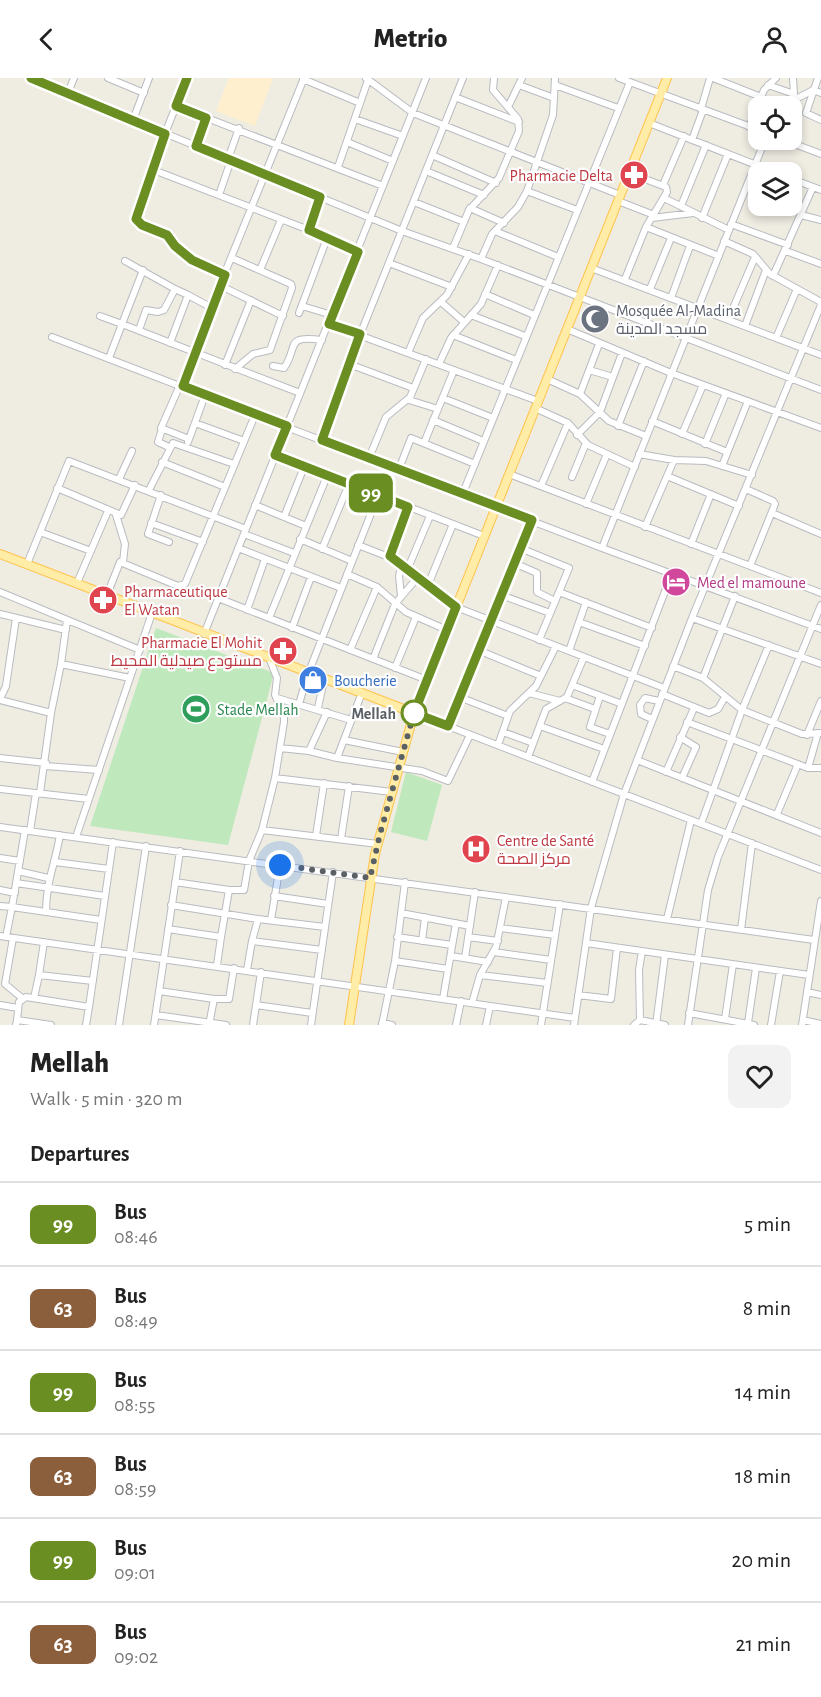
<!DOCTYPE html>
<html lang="en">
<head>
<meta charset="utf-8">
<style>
	:root { --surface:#fff; --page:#f2f2f2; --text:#222; --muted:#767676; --line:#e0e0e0 }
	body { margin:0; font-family:"Alegreya Sans",Cairo,sans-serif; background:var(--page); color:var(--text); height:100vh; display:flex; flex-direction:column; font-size:22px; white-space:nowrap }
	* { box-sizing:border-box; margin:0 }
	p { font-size:20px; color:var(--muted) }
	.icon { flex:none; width:33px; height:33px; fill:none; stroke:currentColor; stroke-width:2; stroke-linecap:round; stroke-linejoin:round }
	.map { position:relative; height:947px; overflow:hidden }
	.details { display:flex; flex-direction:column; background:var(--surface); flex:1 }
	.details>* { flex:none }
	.badge { padding:0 12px; border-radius:9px; font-size:21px; line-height:39px }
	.controls { position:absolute; left:748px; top:18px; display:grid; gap:12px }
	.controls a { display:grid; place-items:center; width:54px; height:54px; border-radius:12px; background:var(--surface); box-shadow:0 3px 9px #0003; font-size:30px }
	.you { position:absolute; width:30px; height:30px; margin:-15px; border:4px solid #fff; border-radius:50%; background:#1a73e8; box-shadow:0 0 0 9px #1a73e833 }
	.map>.badge { position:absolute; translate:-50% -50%; box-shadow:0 0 0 3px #fff }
	h2 { padding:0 30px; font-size:22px; line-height:54px }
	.round { display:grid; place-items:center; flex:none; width:63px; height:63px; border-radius:12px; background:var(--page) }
	.overview { display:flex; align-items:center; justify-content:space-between; height:102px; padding:0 30px }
	h1 { font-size:28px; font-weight:800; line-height:45px }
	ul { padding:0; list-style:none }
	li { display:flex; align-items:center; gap:18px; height:84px; padding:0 30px; border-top:2px solid var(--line) }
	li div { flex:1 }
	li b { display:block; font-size:22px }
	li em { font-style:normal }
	li .badge { min-width:66px; font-weight:700; text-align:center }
	header { display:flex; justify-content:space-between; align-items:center; height:78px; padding:0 30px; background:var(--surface); font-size:27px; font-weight:800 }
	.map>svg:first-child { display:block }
</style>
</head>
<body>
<header><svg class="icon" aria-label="back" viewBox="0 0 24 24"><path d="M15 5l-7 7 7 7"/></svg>Metrio<svg class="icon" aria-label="person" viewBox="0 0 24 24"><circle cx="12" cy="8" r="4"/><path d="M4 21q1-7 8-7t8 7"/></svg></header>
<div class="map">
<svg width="821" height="947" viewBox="0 0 821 947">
	<rect width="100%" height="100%" fill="#efece2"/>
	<!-- green -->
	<path fill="#bfe9bc" d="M156,550L274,595L228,767L90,748Z
		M406,694L442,707L427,763L391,754Z"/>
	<!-- sand -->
	<path fill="#fef0cf" d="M229,0H273L255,48L216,33Z"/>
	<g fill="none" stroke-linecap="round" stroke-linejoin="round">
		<!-- minor casing -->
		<g stroke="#b8bbc0" stroke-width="8">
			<path id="minor" d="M31,0L402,153L481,181L821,312
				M108,0L144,15
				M187,0L151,91L309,152L358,174
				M366,0L413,35L620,117
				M619,0L759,52
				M713,0L761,19
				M818,0L806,35L821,42
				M303,1L360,25
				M519,7L554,20
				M555,7L618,30
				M768,7L794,16
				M68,15L74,0
				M455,19L519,44
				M794,22L813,12L821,15
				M509,27L522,0
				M176,28L383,108
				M791,28L794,16L793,0
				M701,31L710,0
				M355,41L403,58
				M133,42L149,0
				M649,45L774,94
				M749,49L764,12L776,0
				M692,62L703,32
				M784,62L821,76
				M347,64L393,83
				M196,68L206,40
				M432,77L496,105
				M228,81L239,50
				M338,89L368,2
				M151,91L136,141L142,147L167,157L175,168L192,182L224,197
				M426,93L484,117
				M792,101L821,112
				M663,107L684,58
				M527,113L577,132
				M219,117L231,82
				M664,120L729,152
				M618,123L654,137
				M414,124L464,144
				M681,128L706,67
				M470,130L504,145
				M801,137L821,142
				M652,140L693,135
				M702,140L728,76
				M731,146L788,167
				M646,149L719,178
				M309,152L320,119
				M495,153L558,179
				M724,163L753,176L770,196L821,224
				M453,170L469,132L499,100L519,53L518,41L493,12L494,0
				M786,173L821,186
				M232,180L291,206L292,210L270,272L253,276L235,291
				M481,181L492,156L518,129L527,113L553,37L555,0
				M125,183L175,211
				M389,185L452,209
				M591,190L821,277
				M260,192L281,142
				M773,198L813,109
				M625,201L646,149L667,114L666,109L629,95
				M221,208L283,238
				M650,211L671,160
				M485,216L534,237
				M671,220L690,168
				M441,224L464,244
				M302,228L332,237
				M299,235L327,160
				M471,237L525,258
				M100,238L122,246L143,192
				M728,242L755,179
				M329,246L538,323
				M745,248L766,192
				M567,251L671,295L821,350
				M139,252L146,232L158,234L164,232L175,211L188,217
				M453,257L516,282
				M52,259L602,470L821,551
				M776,260L797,211
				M170,265L188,217L212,230
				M408,275L423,240L447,217L469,176
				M109,280L122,246L300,315
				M426,281L409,322L438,331
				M349,286L413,310
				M439,286L451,260L481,226L498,187
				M225,287L251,222
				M273,288L284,290C299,268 284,257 322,262
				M589,292L613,299
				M547,301L580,316L609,343L646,358
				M180,307L161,350L189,361
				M183,308L224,197L304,0
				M580,316L599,266
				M443,320L493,340
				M535,330L568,345L588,367L635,389
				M433,342L483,363
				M652,343L727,374
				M195,345L244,363
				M618,348L644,283
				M162,351L158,364L169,369
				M682,356L703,307
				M577,357L600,334L622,275
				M322,362L360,257L463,0
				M188,364L205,317
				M424,365L454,292
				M705,366L726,315
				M639,376L674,382L706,383L752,397
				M275,377L484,458
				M369,380L386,339L409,320
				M162,384L225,409
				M722,388L748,323
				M399,391L411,360L475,386
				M509,396L821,515
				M667,398L739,428
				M572,399L586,365
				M119,401L132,373
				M541,408L568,345
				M57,410L121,437L135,407
				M746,411L773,423L775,426L750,488
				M149,412L173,365L234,386
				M463,415L630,4
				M161,417L148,456L169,464
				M586,426L607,376
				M255,427L306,448
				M772,435L821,456
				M116,437L125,466L123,484
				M284,439L304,389
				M151,445L203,464
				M645,449L674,382
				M40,454L91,473
				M244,456L294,475
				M300,461L352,483
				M691,466L711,416
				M358,467L399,483L456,529L664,610
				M238,470L341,510
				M520,470L569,490L539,562
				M602,470L765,62
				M322,471L349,406
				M390,478L408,429
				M514,485L537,495V514L555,523
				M27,486L69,383L246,451
				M408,490L430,438
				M347,496L377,509L406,534L447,552
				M77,505L108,433
				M428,507L453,446
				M0,514L140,572
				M559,514L652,550
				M107,517L120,484L178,508L185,506L255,337
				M501,517L550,535
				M401,518L399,498L402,485
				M218,520L427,602
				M247,532L265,481
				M0,536L66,552
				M269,540L327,398
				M692,540L821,586
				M67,542L61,586L130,600
				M579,544L645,568
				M292,550L311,499
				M204,556L426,0
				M350,572L377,509
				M478,572L541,598
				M569,573L586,524
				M373,581L395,526L418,499
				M673,588L703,600L742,632L802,656L821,655
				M395,590L416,539
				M703,600L735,518
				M572,607L622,626
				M529,615L560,623
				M662,616L709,635L718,631L725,619
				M600,618L590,649L610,656
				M459,619L508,638
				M277,620L351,642
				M565,620L595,631
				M0,621L6,608L16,540
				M0,622L51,635L40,715
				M299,626L308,596L390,387
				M318,630L324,602
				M327,634L309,673L337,680L361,617
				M51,635L61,586
				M414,635L821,792
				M652,641L641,636L640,627L645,620L659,623
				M687,644L808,690H821
				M448,648L532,442
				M540,648L604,671
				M503,654L533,665
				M807,657L821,623
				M680,659L696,669L682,700
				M344,662L403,674
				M498,667L510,633L536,608L556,568
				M280,670L309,673
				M528,679L546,631L567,619L584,579
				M0,680L46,685
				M337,680L422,693L448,703L470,657
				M637,682L821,755
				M45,688L99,692
				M808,690L818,655
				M666,694L694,630
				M275,700L392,714
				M592,704L672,495
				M0,711L89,721
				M777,736L798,686
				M701,746L742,632L769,567
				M0,749L814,862
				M25,752L12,829L101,842
				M262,752L378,766
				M30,753L36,715
				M316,758L324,705
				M76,759L152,535
				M341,761L349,708
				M0,780L20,783
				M55,784L109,791
				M18,793L48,800
				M175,804L229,812L221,859
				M16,805L105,818
				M0,812L15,815
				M229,812H244L249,783L262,752L275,700L284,644V636L275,617L277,600L270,582
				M274,818L328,826
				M171,827L258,841
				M0,828L12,829L6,859
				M46,834C46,804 55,786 60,757
				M401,835L470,848
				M667,841L691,742
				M271,842L280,787
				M500,850L555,857
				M168,851L221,859L217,887
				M741,852L752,765
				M0,858L575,940
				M397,859L452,867
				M468,859L498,863
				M13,860L5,906L22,920
				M252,863L258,841L325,849
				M422,863L425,839
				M586,865L809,897
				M494,874L551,882
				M451,878L488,884
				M465,880L475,814
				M395,883L448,891
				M247,892L252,863L322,872
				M39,897L44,864
				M480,897L547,905
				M159,913L214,921L209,947
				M807,914L821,917
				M578,917L611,921L617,870
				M34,920L39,897L93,903
				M214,921H229L234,890
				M443,921L456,845
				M472,925L480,897L496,869L506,819
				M0,927L18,930
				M256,927L312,935
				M689,935L754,947
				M156,937L226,947
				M725,941L733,886
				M17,942L19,924L26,919L89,929L113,764
				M640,942L639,892L642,873
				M803,942L821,946
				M382,945L392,947
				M748,945L756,890
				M16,947L17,942L51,947
				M86,947L89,929
				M119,947L146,768
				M154,947L180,773
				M253,947L261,894
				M311,947L333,794
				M382,947L395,883L405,804
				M456,947L461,923
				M486,947L490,928
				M541,947L560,826
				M574,947L591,830L624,716L692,540L821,227
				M634,947L640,942L665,947
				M656,947L665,877
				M688,947L708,812L718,779L821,527
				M771,947L780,893
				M802,947L821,823"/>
		</g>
		<!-- major casing -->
		<g stroke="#fec34c" stroke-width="10">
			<path id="major" d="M0,476L414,635
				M349,947L375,776L414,635L667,0"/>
		</g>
		<!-- minor -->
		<use href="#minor" stroke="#fff" stroke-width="6"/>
		<!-- major -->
		<use href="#major" stroke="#ffeca7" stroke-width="8"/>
	</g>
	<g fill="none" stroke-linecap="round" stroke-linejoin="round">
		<!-- line casing -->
		<g stroke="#fff" stroke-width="14">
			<path id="line" d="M31,0L165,56L136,141L142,147L167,157L175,168L192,182L225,197L183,308L287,348L275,377L408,429L390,478L456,529L414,635L448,648L532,442L322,362L360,256L329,246L358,174L309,152L320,119L196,68L206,40L176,28L187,0"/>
		</g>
		<!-- line -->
		<use href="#line" stroke="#6b8e23" stroke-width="9"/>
		<!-- walk -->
		<path stroke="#5b6065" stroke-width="6" stroke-dasharray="0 10.8" d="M280,787L370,800L380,756L414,635"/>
	</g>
	<!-- icons -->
	<defs>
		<g id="pharmacy-disc" transform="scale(1.5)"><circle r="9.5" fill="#e0444e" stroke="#fff"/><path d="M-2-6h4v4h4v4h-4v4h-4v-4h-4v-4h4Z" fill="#fff"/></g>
		<g id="mosque-disc" transform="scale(1.5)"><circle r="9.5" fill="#6b7280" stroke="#fff"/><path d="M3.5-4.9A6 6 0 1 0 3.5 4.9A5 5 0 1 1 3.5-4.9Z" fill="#fff"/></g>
		<g id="hotel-disc" transform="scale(1.5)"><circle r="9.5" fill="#d1479c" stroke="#fff"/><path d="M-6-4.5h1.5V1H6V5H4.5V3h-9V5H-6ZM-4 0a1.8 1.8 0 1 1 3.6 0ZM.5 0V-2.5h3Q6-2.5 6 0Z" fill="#fff"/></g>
		<g id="shop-disc" transform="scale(1.5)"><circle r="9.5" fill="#3f7fe0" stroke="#fff"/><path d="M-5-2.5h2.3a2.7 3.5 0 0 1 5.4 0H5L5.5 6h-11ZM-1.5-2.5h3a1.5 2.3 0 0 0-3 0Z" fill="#fff"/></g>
		<g id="stadium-disc" transform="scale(1.5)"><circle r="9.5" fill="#2e9e5b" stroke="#fff"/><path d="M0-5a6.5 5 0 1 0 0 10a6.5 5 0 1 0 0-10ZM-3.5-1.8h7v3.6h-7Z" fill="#fff"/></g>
		<g id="hospital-disc" transform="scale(1.5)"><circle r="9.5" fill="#e0444e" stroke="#fff"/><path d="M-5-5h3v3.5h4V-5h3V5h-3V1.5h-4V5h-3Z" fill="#fff"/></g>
	</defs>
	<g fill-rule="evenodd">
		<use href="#pharmacy-disc" x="634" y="97"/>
		<use href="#mosque-disc" x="595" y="241"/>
		<use href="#hotel-disc" x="676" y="504"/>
		<use href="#pharmacy-disc" x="103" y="522"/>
		<use href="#pharmacy-disc" x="283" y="573"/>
		<use href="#shop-disc" x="313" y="602"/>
		<use href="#stadium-disc" x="196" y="631"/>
		<use href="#hospital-disc" x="476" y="771"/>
	</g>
	<!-- markers -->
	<circle fill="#fff" stroke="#6b8e23" stroke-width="3" cx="414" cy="635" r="12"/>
	<g text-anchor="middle" stroke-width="4.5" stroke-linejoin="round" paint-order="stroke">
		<!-- health labels -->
		<g font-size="16" fill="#be3a42" stroke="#fff" text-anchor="end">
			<text x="613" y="103">Pharmacie Delta</text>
			<text x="124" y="519" text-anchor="start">Pharmaceutique<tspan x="124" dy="18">El Watan</tspan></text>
			<text x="262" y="570">Pharmacie El Mohit<tspan x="262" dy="18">مستودع صيدلية المحيط</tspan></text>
			<text x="497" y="768" text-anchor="start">Centre de Santé<tspan x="497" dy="18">مركز الصحة</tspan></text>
		</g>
		<!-- worship labels -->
		<g font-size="16" fill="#5b616d" stroke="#fff" text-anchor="start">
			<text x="616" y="238">Mosquée Al-Madina<tspan x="616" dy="18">مسجد المدينة</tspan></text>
		</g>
		<!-- hotel labels -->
		<g font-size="16" fill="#b23c85" stroke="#fff" text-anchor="start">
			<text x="697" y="510">Med el mamoune</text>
		</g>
		<!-- shop labels -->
		<g font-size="16" fill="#366cbe" stroke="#fff" text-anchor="start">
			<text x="334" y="608">Boucherie</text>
		</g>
		<!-- leisure labels -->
		<g font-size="16" fill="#27864d" stroke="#fff" text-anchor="start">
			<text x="217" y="637">Stade Mellah</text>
		</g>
		<!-- stop labels -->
		<g font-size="16" font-weight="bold" fill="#5b6065" stroke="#fff" text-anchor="end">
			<text x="396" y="641">Mellah</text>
		</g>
	</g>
</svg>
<div class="controls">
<a><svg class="icon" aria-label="locate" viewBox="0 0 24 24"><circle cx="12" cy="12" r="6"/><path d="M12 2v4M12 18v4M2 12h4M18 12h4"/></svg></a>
<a><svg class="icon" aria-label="layers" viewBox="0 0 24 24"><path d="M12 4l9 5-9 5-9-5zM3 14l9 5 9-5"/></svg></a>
</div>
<div class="you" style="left:280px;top:787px"></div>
<b class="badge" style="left:371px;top:415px;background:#6b8e23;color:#fff">99</b>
</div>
<section class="details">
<div class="overview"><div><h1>Mellah</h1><p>Walk · 5 min · 320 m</p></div><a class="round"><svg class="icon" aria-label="heart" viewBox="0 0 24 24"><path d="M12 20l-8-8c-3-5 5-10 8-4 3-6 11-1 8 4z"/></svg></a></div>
<h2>Departures</h2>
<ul>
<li><span class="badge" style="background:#6b8e23;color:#fff">99</span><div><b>Bus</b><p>08:46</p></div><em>5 min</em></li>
<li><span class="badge" style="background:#8b5e3c;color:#fff">63</span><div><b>Bus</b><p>08:49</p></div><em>8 min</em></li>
<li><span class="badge" style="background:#6b8e23;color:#fff">99</span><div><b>Bus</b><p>08:55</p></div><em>14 min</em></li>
<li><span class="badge" style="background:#8b5e3c;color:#fff">63</span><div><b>Bus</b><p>08:59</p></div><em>18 min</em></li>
<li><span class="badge" style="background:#6b8e23;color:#fff">99</span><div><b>Bus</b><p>09:01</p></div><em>20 min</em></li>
<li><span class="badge" style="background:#8b5e3c;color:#fff">63</span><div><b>Bus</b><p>09:02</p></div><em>21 min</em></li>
</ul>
</section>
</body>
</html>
